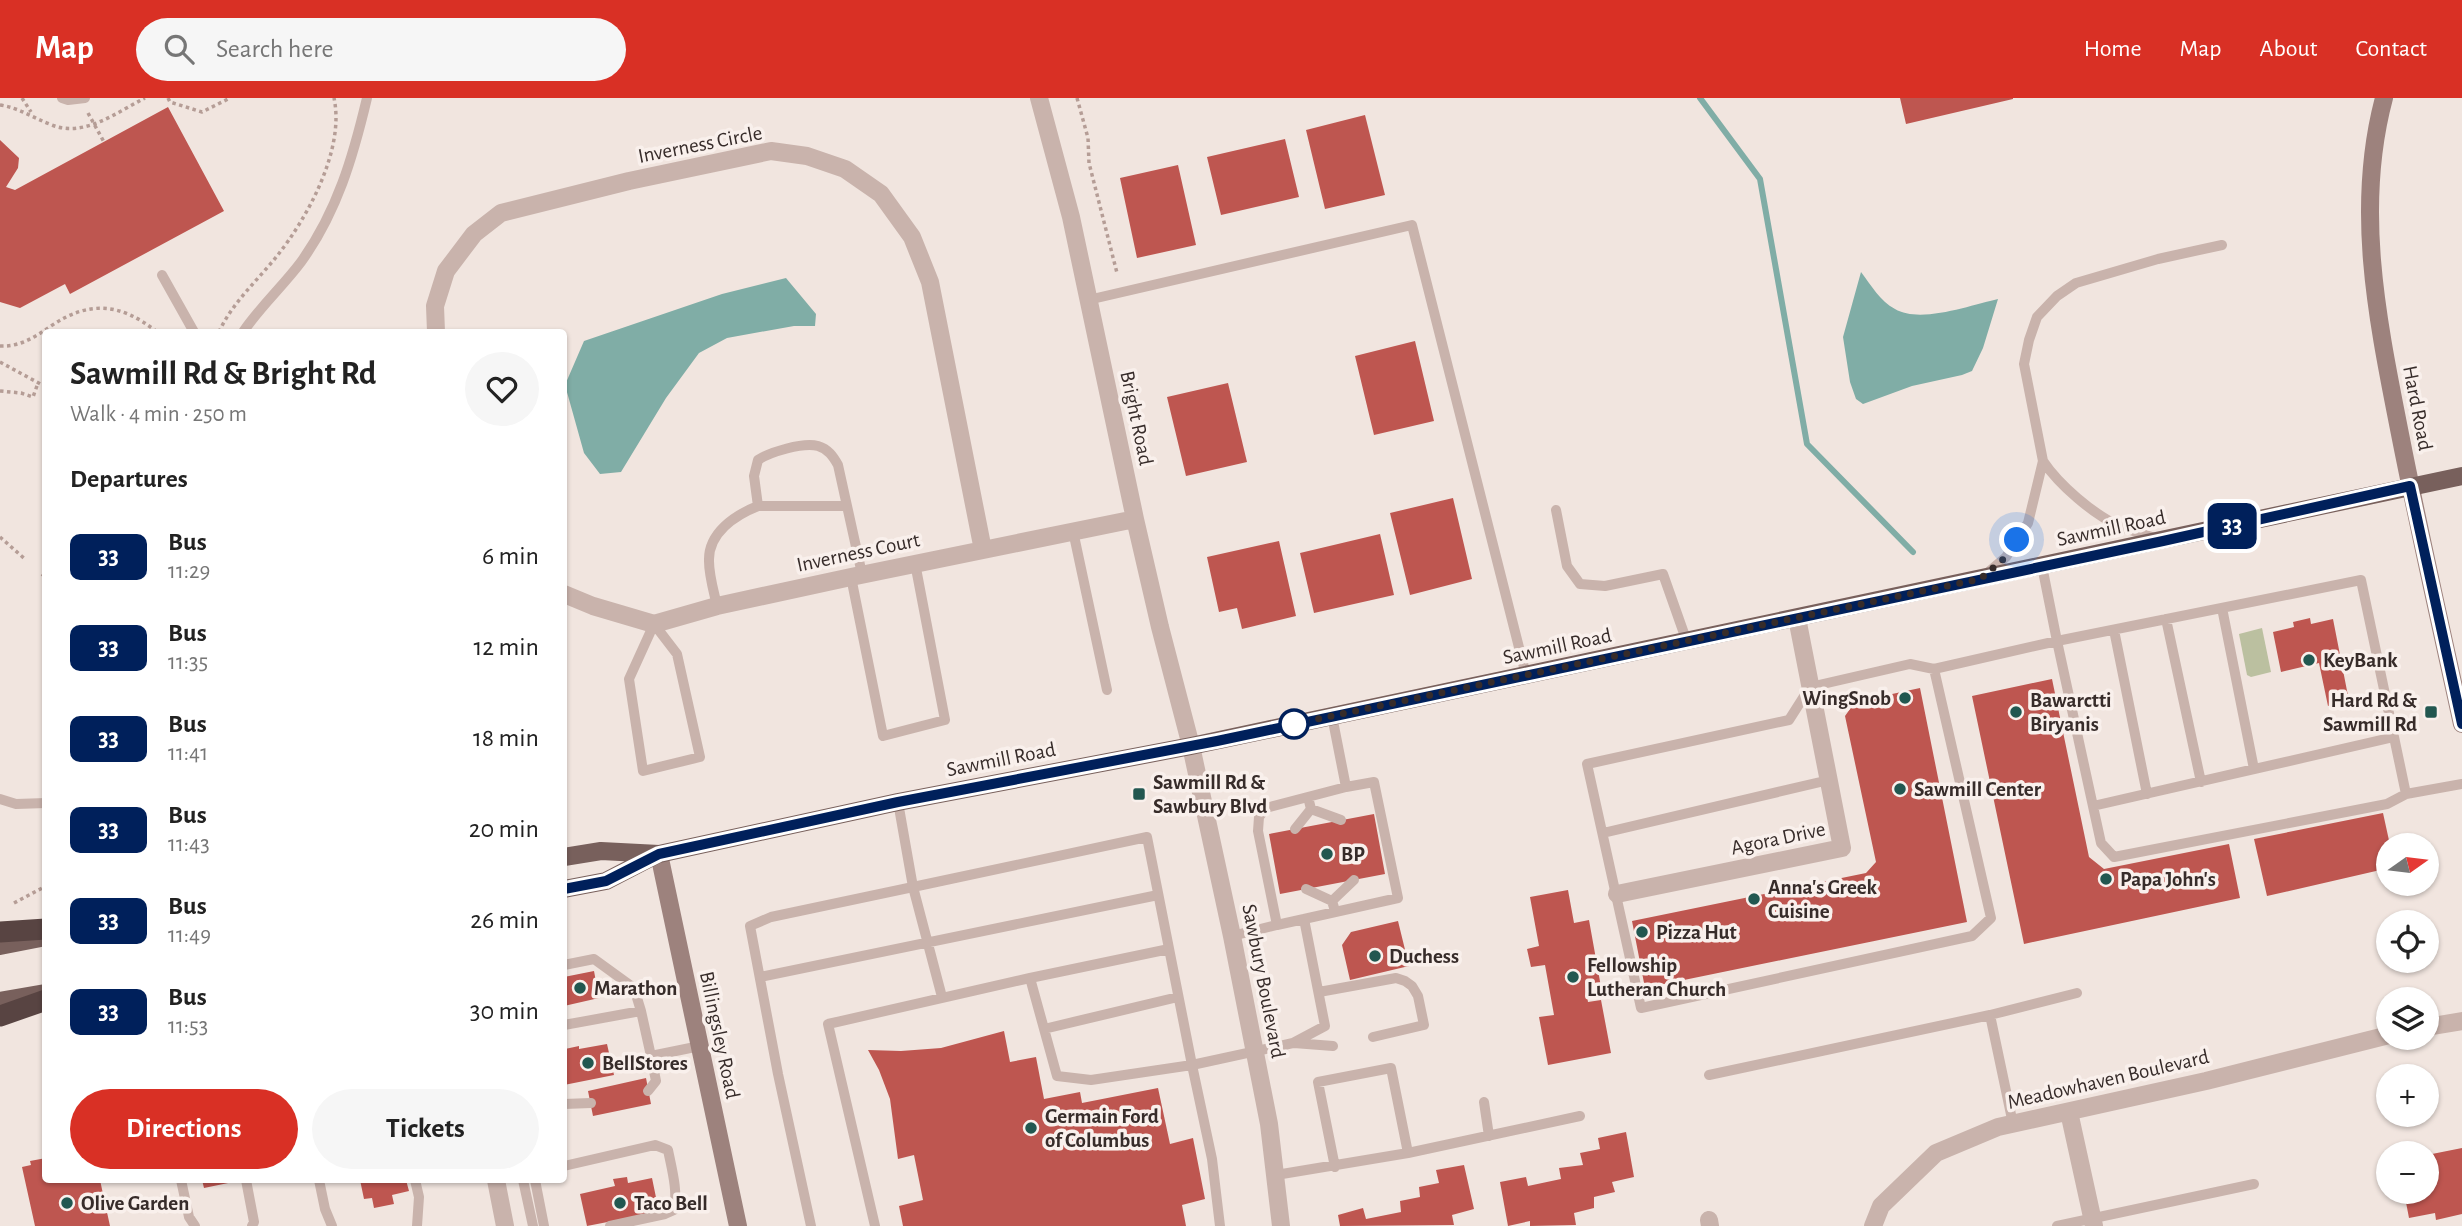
<!DOCTYPE html>
<html lang="en">
<head>
<meta charset="utf-8">
<style>
	:root { --surface:#fff; --page:#f6f6f6; --text:#222; --muted:#767676; --accent:#d93025 }
	body { margin:0; font-family:"Alegreya Sans",sans-serif; background:var(--page); color:var(--text); height:100vh; display:flex; flex-direction:column; font-size:26px; white-space:nowrap }
	* { box-sizing:border-box; margin:0 }
	p { font-size:23px; color:var(--muted) }
	.icon { flex:none; width:38px; height:38px; fill:none; stroke:currentColor; stroke-width:2; stroke-linecap:round; stroke-linejoin:round }
	.map { position:relative; flex:1; overflow:hidden }
	.drawer { position:absolute; left:42px; top:231px; width:525px; height:854px; display:flex; flex-direction:column; background:var(--surface); border-radius:7px; box-shadow:0 2px 5px #0004 }
	.drawer>* { flex:none }
	.badge { padding:0 14px; border-radius:10px; font-size:24px; line-height:46px }
	.needle { width:46px; rotate:76deg }
	.tools { position:absolute; left:2376px; top:735px; display:grid; gap:14px }
	.tools a { display:grid; place-items:center; width:63px; height:63px; border-radius:50%; background:var(--surface); box-shadow:0 2px 5px #0004; font-size:35px }
	.you { position:absolute; width:35px; height:35px; margin:-18px; border:5px solid #fff; border-radius:50%; background:#1a73e8; box-shadow:0 0 0 10px #1a73e833 }
	.map>.badge { position:absolute; translate:-50% -50%; box-shadow:0 0 0 4px #fff }
	h2 { padding:0 28px; font-size:26px; line-height:63px }
	.round { display:grid; place-items:center; flex:none; width:74px; height:74px; border-radius:37px; background:var(--page) }
	.overview { display:flex; align-items:center; justify-content:space-between; height:119px; padding:0 28px }
	h1 { font-size:33px; font-weight:600; line-height:52px }
	.cta { display:flex; gap:14px; margin-top:auto; padding:14px 28px }
	.cta a { flex:1; height:80px; border-radius:42px; background:var(--accent); color:#fff; font-size:28px; font-weight:600; line-height:80px; text-align:center }
	.cta a+a { background:var(--page); color:var(--text) }
	ul { padding:0; list-style:none }
	li { display:flex; align-items:center; gap:21px; height:91px; padding:0 28px }
	li div { flex:1 }
	li b { display:block; font-size:26px }
	li em { font-style:normal }
	li .badge { min-width:77px; font-weight:700; text-align:center }
	header { display:flex; align-items:center; gap:42px; box-sizing:border-box; height:98px; padding:0 35px; background:var(--accent); color:#fff }
	header strong { font-size:33px }
	nav { display:flex; gap:38px; margin-inline-start:auto; font-size:24px }
	.search { width:490px; height:63px; background:var(--page); display:flex; align-items:center; gap:18px; box-sizing:border-box; padding:0 24px; border-radius:38px; color:var(--muted); font-size:26px }
	.map>svg:first-child { display:block }
</style>
</head>
<body>
<header>
<strong>Map</strong>
<div class="search"><svg class="icon" aria-label="search" viewBox="0 0 24 24"><circle cx="10" cy="10" r="6"/><path d="M15 15l6 6"/></svg>Search here</div>
<nav><a>Home</a><a>Map</a><a>About</a><a>Contact</a></nav>
</header>
<div class="map">
<svg width="2462" height="1128" viewBox="0 0 2462 1128">
	<rect width="100%" height="100%" fill="#f1e5df"/>
	<!-- green -->
	<path fill="#bbc0a0" d="M2262,530L2271,574L2251,579L2247,577L2239,536Z"/>
	<!-- water -->
	<path fill="#80ada6" d="M1861,174C1871,187 1880,203 1895,211C1920,226 1971,207 1998,201L1983,250L1972,273L1962,277L1912,288L1863,306L1856,301L1850,284L1843,239Z
		M786,180L816,216L815,228H794L727,240L699,255L666,300L621,374L600,376L584,355L565,287L584,243L722,196Z"/>
	<g fill="none" stroke-linecap="round" stroke-linejoin="round">
		<!-- stream -->
		<path stroke="#80ada6" stroke-width="6" d="M1700,0L1760,81L1807,346L1913,454"/>
	</g>
	<!-- building -->
	<path fill="#be5650" d="M1900,0H2013V1L1906,26Z
		M168,9L224,113L70,196L65,186L20,210L0,204V42L19,60L18,70L6,89L15,92Z
		M1365,17L1385,97L1325,111L1306,32Z
		M1285,41L1299,99L1221,117L1207,59Z
		M1178,67L1196,147L1137,160L1120,80Z
		M1415,243L1434,323L1374,337L1355,258Z
		M1228,285L1247,364L1186,378L1167,299Z
		M1453,400L1472,481L1410,497L1390,415Z
		M1380,436L1394,497L1314,515L1300,455Z
		M1279,443L1296,518L1242,531L1237,510L1219,514L1207,459Z
		M2310,520L2311,526L2333,521L2349,603L2328,608L2319,565L2281,574L2273,534L2294,529L2293,524Z
		M2052,581L2089,759L2104,771L2229,746L2240,800L2024,846L1972,598Z
		M1920,590L1967,824L1645,890L1632,823L1866,775L1876,764L1845,618L1855,604Z
		M2383,715L2390,747L2389,770L2267,798L2254,741Z
		M1374,716L1385,776L1280,796L1269,736Z
		M1568,792L1574,825L1589,822L1601,889L1586,892L1588,904L1601,902L1611,955L1548,967L1539,919L1554,917L1545,867L1531,869L1527,851L1539,848L1530,799Z
		M1398,823L1409,868L1350,882L1342,847L1351,834Z
		M594,873L599,900L564,908V879Z
		M1004,933L1010,964L1036,959L1044,1001L1080,994L1082,1005L1158,990L1170,1046L1193,1040L1205,1101L1182,1107L1186,1128H903L899,1108L923,1102L914,1057L898,1061L890,1001L879,972L868,952L901,953L941,950Z
		M607,946L614,977L564,987V954L566,953L565,951L579,948V951Z
		M646,980L651,1006L593,1018L588,993Z
		M1626,1034L1634,1079L1612,1084L1615,1094L1594,1099V1110L1574,1115L1576,1127L1530,1128V1123L1508,1128L1500,1084L1526,1079L1528,1088L1561,1081L1559,1070L1583,1067L1580,1055L1600,1051L1598,1040Z
		M2462,1050V1116L2436,1122L2435,1115L2409,1120L2404,1094H2427V1057Z
		M46,1060V1082H100L110,1128H35L22,1069L31,1067L30,1063Z
		M1464,1067L1474,1111L1452,1117L1454,1127L1340,1128L1338,1117L1363,1110L1366,1121L1401,1114L1400,1103L1420,1099L1419,1089L1439,1085L1436,1072Z
		M627,1079L628,1085L652,1080L659,1114L587,1128L580,1096L615,1088L613,1081Z
		M202,1082H233V1084L204,1090Z
		M360,1082H406L409,1093L392,1097L394,1106L374,1110L372,1100L364,1101Z"/>
	<g fill="none" stroke-linecap="round" stroke-linejoin="round">
		<!-- path -->
		<path stroke="#b59d96" stroke-width="3.5" stroke-dasharray="3.5 3.5" stroke-linecap="butt" d="M22,0L31,14
			M168,0L170,4L202,14L230,0
			M1077,0L1088,40L1089,65L1117,175
			M0,7C20,10 33,20 52,27C84,40 117,14 145,0
			M88,15L104,44
			M219,234C232,205 257,183 277,158C308,119 345,51 334,0
			M0,248C20,249 35,239 51,228C89,202 121,205 157,234
			M0,264L46,289
			M0,293L21,295L33,299L38,285
			M0,439L26,462
			M42,476L46,480
			M14,805L46,788"/>
		<!-- lane -->
		<path stroke="#c9b3ac" stroke-width="10" d="M62,0L68,2L85,0
			M162,177L194,234
			M1088,202L1412,127L1526,577
			M243,234C260,209 283,188 301,164C337,114 353,59 367,0
			M2043,363C2059,387 2093,416 2119,428C2131,433 2145,436 2157,441
			M758,408H847
			M1556,412L1567,468L1580,486L1605,488L1663,476L1687,544
			M1073,433L1107,592
			M2042,468L2057,543L2361,482L2406,696L2462,686
			M1985,477L2006,459L2028,425L2043,363L2024,266L2029,242L2037,219L2057,198L2076,185L2158,161L2222,147
			M851,479L883,638L945,622L915,465
			M717,508C714,494 709,478 709,463C708,435 735,417 758,408L754,378L758,362C770,354 803,344 818,348C828,351 833,358 838,367L862,476
			M2222,510L2254,671
			M2166,521L2201,684
			M654,526L677,556L700,659L643,673L629,581Z
			M2114,532L2147,696
			M1934,571L1991,820L1972,838L1641,910L1587,666L1789,622L1810,589L1910,566L1934,571L2057,543L2101,745L2114,759L2387,706L2406,696
			M1308,699L1311,711L1341,722
			M0,701L16,706L46,705
			M2093,708L2394,639
			M1295,731L1311,711
			M1603,735L1829,682
			M1306,791L1332,803
			M1335,813L1332,803L1354,782
			M1304,821L1277,827L1258,733L1259,719L1266,710L1346,689L1332,618
			M1232,838L1277,827
			M564,867L594,861L634,890L641,913L651,958L700,948
			M760,879L1158,797
			M1030,880L1169,851
			M1319,894L1396,880L1405,883L1412,888L1418,898L1424,927L1373,939
			M1990,917L2077,895
			M564,927L641,913
			M1044,931L1178,899
			M1294,945L1333,948
			M1709,977L1990,917L2013,1026
			M648,993L656,983L651,958
			M1484,1004L1489,1038
			M564,1006L591,1005
			M564,1068L655,1047L668,1052C672,1072 678,1093 674,1112L665,1116L610,1128
			M1335,1069L1318,984L1391,970L1408,1055
			M1276,1077L1408,1055L1580,1018
			M181,1082L189,1119L195,1128
			M246,1082L254,1124L252,1128
			M319,1082L325,1111L332,1128
			M415,1082L419,1099L417,1128
			M523,1082L533,1128
			M535,1082L544,1128
			M811,1128L778,976L750,828L771,819L913,789L898,704
			M875,1128L828,926L1030,880L1057,978L1091,982L1192,967L1147,739L913,789L942,899
			M1220,1128L1212,1061L1192,967L1293,945L1325,928L1304,821L1398,800L1374,684L1346,689
			M2057,1128L2254,1086"/>
		<!-- street -->
		<path stroke="#c9b3ac" stroke-width="18" d="M1039,0L1071,119L1135,421L1160,529L1191,648L1232,838L1269,1026L1281,1128
			M436,234L435,208L446,173L474,136L501,115L629,83L771,53L807,58L845,71L881,96L912,139L930,184L983,452
			M564,496L593,508L654,526L717,508L851,479L1135,421
			M1617,796L1842,750L1797,520
			M2427,929L2462,923
			M2069,1014L2094,1128
			M496,1082L505,1128
			M1709,1122L1710,1128
			M1873,1128L1881,1108L1936,1055L1998,1029L2206,983L2389,937"/>
		<!-- secondary -->
		<path stroke="#9d827d" stroke-width="18" d="M2384,0C2354,112 2378,224 2400,336C2419,433 2441,529 2462,626
			M659,756L738,1128"/>
		<!-- primary -->
		<path stroke="#78605c" stroke-width="18" d="M564,759L601,753L659,756L898,704L1191,648L2462,378
			M564,791L606,783L656,757
			M0,848L46,839
			M0,903L45,895"/>
		<!-- highway -->
		<path stroke="#584442" stroke-width="21" d="M0,834L46,831
			M0,918L46,902"/>
	</g>
	<g fill="none" stroke-linecap="round" stroke-linejoin="round">
		<!-- line casing -->
		<g stroke="#fff" stroke-width="16">
			<path id="line" d="M564,791L606,783L659,756L898,704L1217,643L2163,443L2410,388L2462,626"/>
		</g>
		<!-- line -->
		<use href="#line" stroke="#00205b" stroke-width="10"/>
		<!-- walk -->
		<path stroke="#372c2a" stroke-width="7" stroke-dasharray="0 12.6" d="M1294,626L1980,481L2006,459L2017,442"/>
	</g>
	<!-- markers -->
	<g fill="#225750" stroke="#f9f0ec" stroke-width="2.5">
		<circle cx="2309" cy="562" r="7"/>
		<circle cx="1905" cy="600" r="7"/>
		<circle cx="2016" cy="614" r="7"/>
		<rect x="2424" y="607" width="14" height="14" rx="3.5"/>
		<circle cx="1900" cy="691" r="7"/>
		<rect x="1132" y="689" width="14" height="14" rx="3.5"/>
		<circle cx="1327" cy="756" r="7"/>
		<circle cx="2106" cy="781" r="7"/>
		<circle cx="1754" cy="801" r="7"/>
		<circle cx="1642" cy="834" r="7"/>
		<circle cx="1375" cy="858" r="7"/>
		<circle cx="1573" cy="879" r="7"/>
		<circle cx="580" cy="890" r="7"/>
		<circle cx="588" cy="965" r="7"/>
		<circle cx="1031" cy="1030" r="7"/>
		<circle cx="67" cy="1105" r="7"/>
		<circle cx="620" cy="1105" r="7"/>
	</g>
	<circle fill="#fff" stroke="#00205b" stroke-width="3.5" cx="1294" cy="626" r="14"/>
	<g text-anchor="middle" stroke-width="7" stroke-linejoin="round" paint-order="stroke">
		<!-- street labels -->
		<g font-size="21" fill="#372c2a" stroke="#f9f0ec">
			<text transform="translate(700 46) rotate(-11)" y="7">Inverness Circle</text>
			<text transform="translate(2418 310) rotate(79)" y="7">Hard Road</text>
			<text transform="translate(1137 320) rotate(78)" y="7">Bright Road</text>
			<text transform="translate(2111 430) rotate(-12)" y="7">Sawmill Road</text>
			<text transform="translate(858 454) rotate(-12)" y="7">Inverness Court</text>
			<text transform="translate(1557 548) rotate(-12)" y="7">Sawmill Road</text>
			<text transform="translate(1001 661) rotate(-11)" y="7">Sawmill Road</text>
			<text transform="translate(1778 740) rotate(-12)" y="7">Agora Drive</text>
			<text transform="translate(1264 883) rotate(79)" y="7">Sawbury Boulevard</text>
			<text transform="translate(720 937) rotate(78)" y="7">Billingsley Road</text>
			<text transform="translate(2108 981) rotate(-13)" y="7">Meadowhaven Boulevard</text>
		</g>
		<!-- poi labels -->
		<g font-size="21" font-weight="bold" fill="#372c2a" stroke="#f9f0ec" text-anchor="start">
			<text x="2323" y="569">KeyBank</text>
			<text x="1891" y="607" text-anchor="end">WingSnob</text>
			<text x="2030" y="609">Bawarctti<tspan x="2030" dy="24">Biryanis</tspan></text>
			<text x="2417" y="609" text-anchor="end">Hard Rd &amp;<tspan x="2417" dy="24">Sawmill Rd</tspan></text>
			<text x="1153" y="691">Sawmill Rd &amp;<tspan x="1153" dy="24">Sawbury Blvd</tspan></text>
			<text x="1914" y="698">Sawmill Center</text>
			<text x="1341" y="763">BP</text>
			<text x="2120" y="788">Papa John's</text>
			<text x="1768" y="796">Anna's Greek<tspan x="1768" dy="24">Cuisine</tspan></text>
			<text x="1656" y="841">Pizza Hut</text>
			<text x="1389" y="865">Duchess</text>
			<text x="1587" y="874">Fellowship<tspan x="1587" dy="24">Lutheran Church</tspan></text>
			<text x="594" y="897">Marathon</text>
			<text x="602" y="972">BellStores</text>
			<text x="1045" y="1025">Germain Ford<tspan x="1045" dy="24">of Columbus</tspan></text>
			<text x="81" y="1112">Olive Garden</text>
			<text x="634" y="1112">Taco Bell</text>
		</g>
	</g>
</svg>
<div class="tools">
<a><svg class="needle" viewBox="-14 -14 28 28"><path d="M0-13l5 13h-10z" fill="#e53935"/><path d="M0 13l5-13h-10z" fill="#767676"/></svg></a>
<a><svg class="icon" aria-label="locate" viewBox="0 0 24 24"><circle cx="12" cy="12" r="6"/><path d="M12 2v4M12 18v4M2 12h4M18 12h4"/></svg></a>
<a><svg class="icon" aria-label="layers" viewBox="0 0 24 24"><path d="M12 4l9 5-9 5-9-5zM3 14l9 5 9-5"/></svg></a>
<a>+</a>
<a>−</a>
</div>
<div class="you" style="left:2017px;top:442px"></div>
<b class="badge" style="left:2232px;top:428px;background:#00205b;color:#fff">33</b>
<section class="drawer">
<div class="overview"><div><h1>Sawmill Rd &amp; Bright Rd</h1><p>Walk · 4 min · 250 m</p></div><a class="round"><svg class="icon" aria-label="heart" viewBox="0 0 24 24"><path d="M12 20l-8-8c-3-5 5-10 8-4 3-6 11-1 8 4z"/></svg></a></div>
<h2>Departures</h2>
<ul>
<li><span class="badge" style="background:#00205b;color:#fff">33</span><div><b>Bus</b><p>11:29</p></div><em>6 min</em></li>
<li><span class="badge" style="background:#00205b;color:#fff">33</span><div><b>Bus</b><p>11:35</p></div><em>12 min</em></li>
<li><span class="badge" style="background:#00205b;color:#fff">33</span><div><b>Bus</b><p>11:41</p></div><em>18 min</em></li>
<li><span class="badge" style="background:#00205b;color:#fff">33</span><div><b>Bus</b><p>11:43</p></div><em>20 min</em></li>
<li><span class="badge" style="background:#00205b;color:#fff">33</span><div><b>Bus</b><p>11:49</p></div><em>26 min</em></li>
<li><span class="badge" style="background:#00205b;color:#fff">33</span><div><b>Bus</b><p>11:53</p></div><em>30 min</em></li>
</ul>
<div class="cta"><a>Directions</a><a>Tickets</a></div>
</section>
</div>
</body>
</html>
